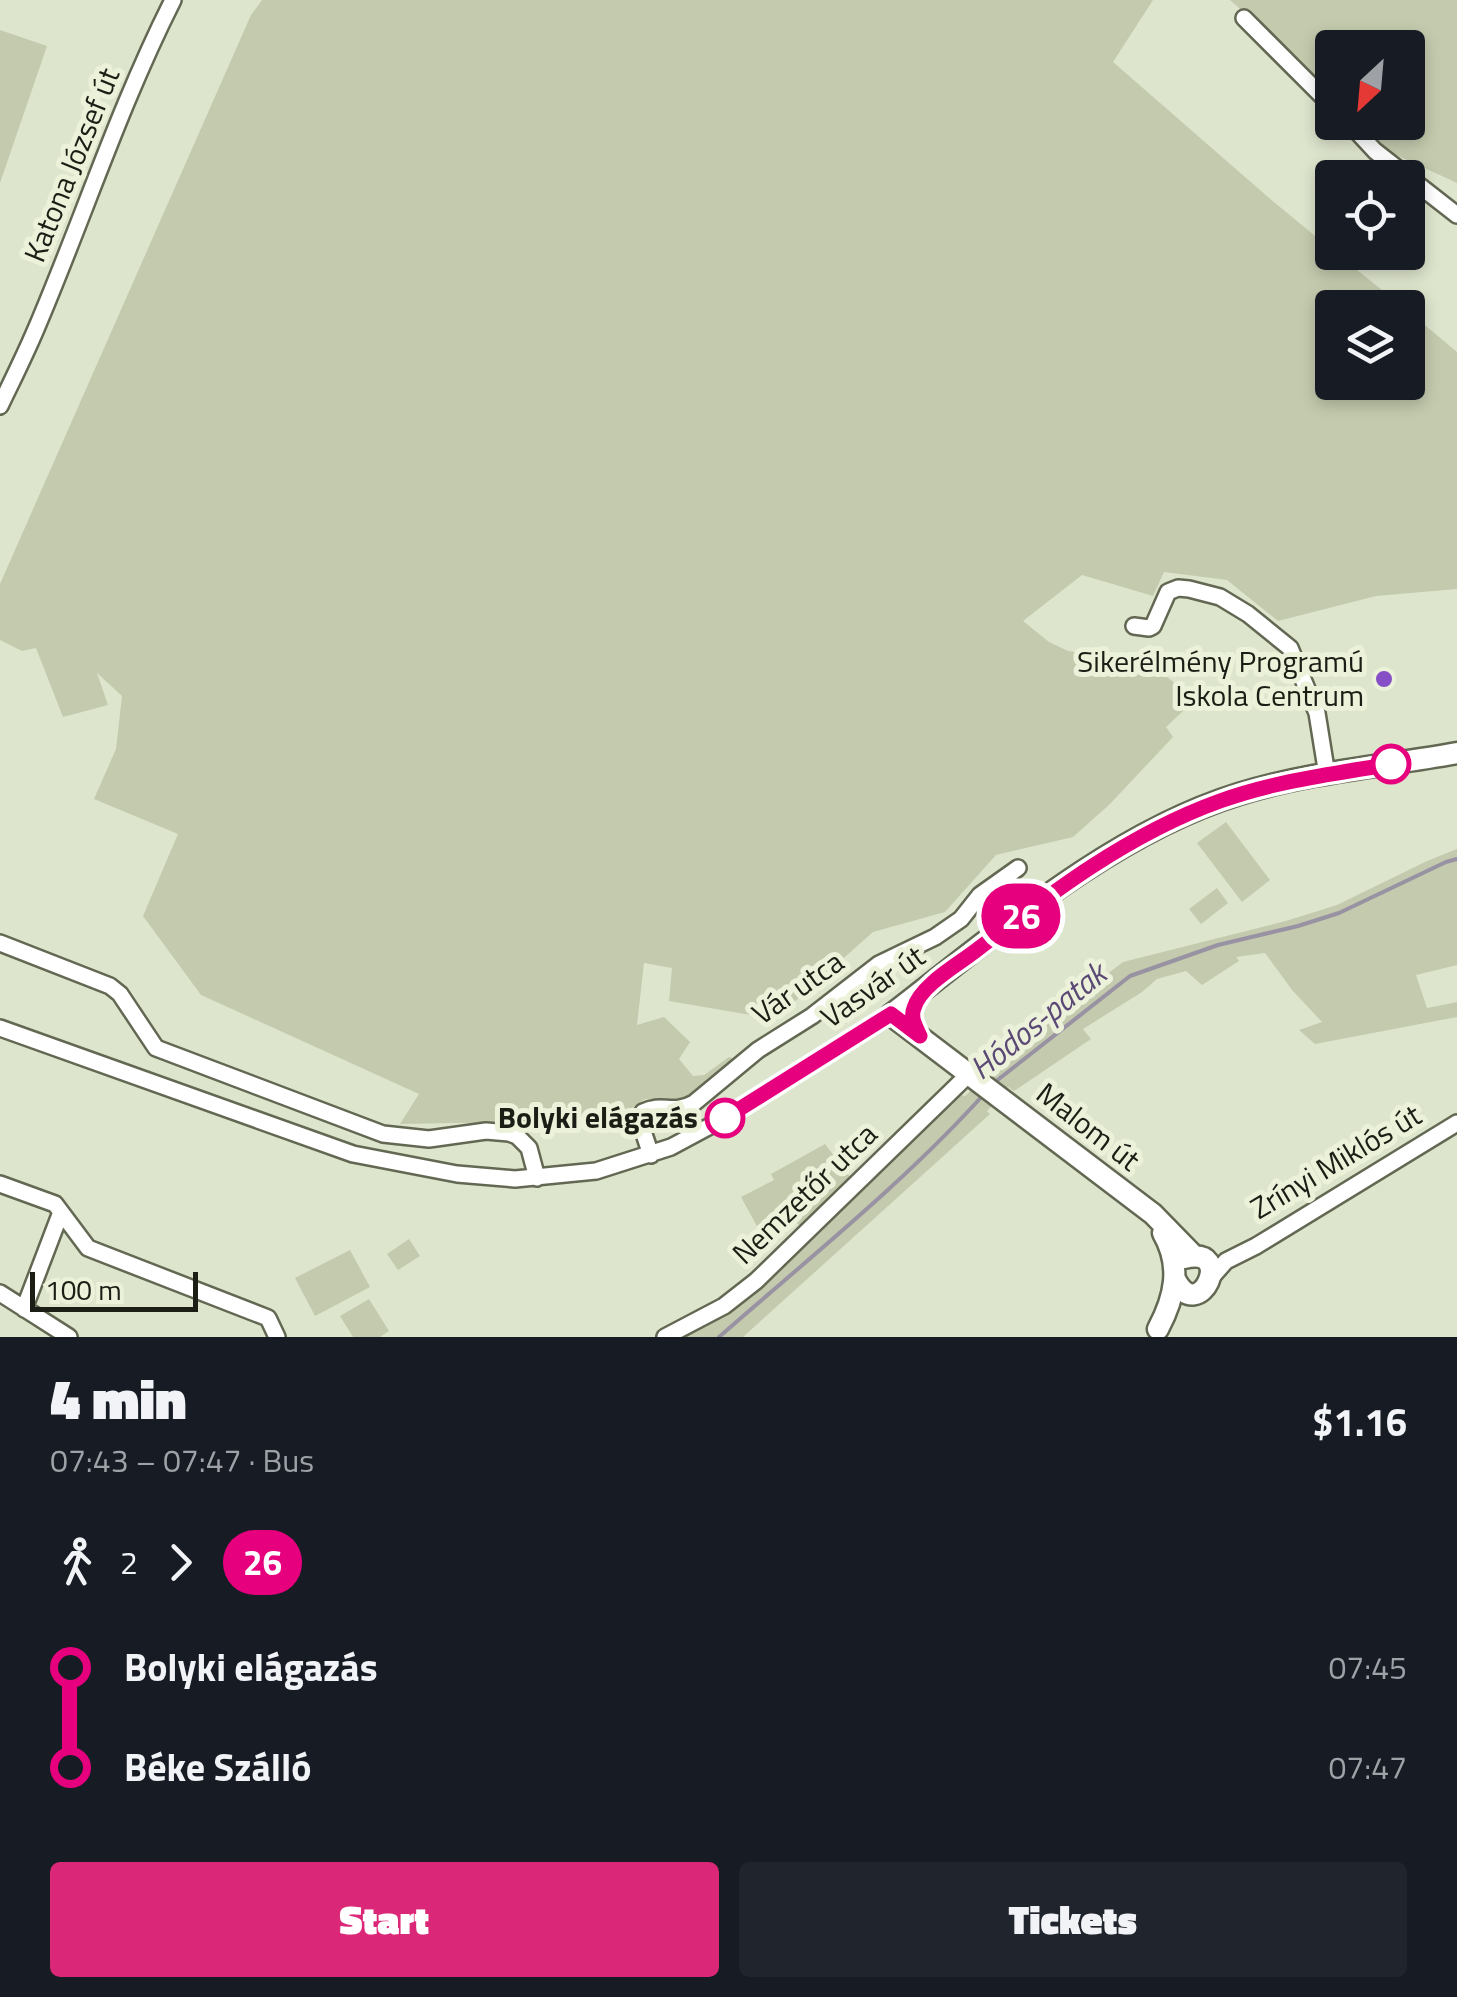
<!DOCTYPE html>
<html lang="en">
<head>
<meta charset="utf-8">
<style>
	:root { --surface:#171b24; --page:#20242c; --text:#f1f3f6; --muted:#9ea1a6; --accent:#db2777 }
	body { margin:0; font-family:"Titillium Web",sans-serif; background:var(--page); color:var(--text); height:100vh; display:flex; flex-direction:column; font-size:38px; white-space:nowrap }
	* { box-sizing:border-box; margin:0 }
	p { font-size:32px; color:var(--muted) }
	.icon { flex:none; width:55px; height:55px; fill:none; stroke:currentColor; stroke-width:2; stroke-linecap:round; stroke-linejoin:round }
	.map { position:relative; height:1337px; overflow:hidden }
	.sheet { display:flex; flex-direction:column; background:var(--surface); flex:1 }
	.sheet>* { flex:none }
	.badge { padding:0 20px; border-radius:32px; font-size:35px; line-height:65px }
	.needle { width:65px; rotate:206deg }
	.tools { position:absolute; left:1315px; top:30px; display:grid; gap:20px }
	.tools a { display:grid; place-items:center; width:110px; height:110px; border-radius:10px; background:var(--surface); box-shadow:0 5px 15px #0003; font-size:50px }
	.scale { position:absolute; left:30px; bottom:25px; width:168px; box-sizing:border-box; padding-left:10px; border:5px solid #1b1e15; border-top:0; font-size:28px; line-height:35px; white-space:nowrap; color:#1b1e15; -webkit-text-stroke:8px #ecf2da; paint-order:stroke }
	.map>.badge { position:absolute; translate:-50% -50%; box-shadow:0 0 0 5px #fff }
	.legs { display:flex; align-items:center; gap:15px; height:110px; padding:0 50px; font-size:32px }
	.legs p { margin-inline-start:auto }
	.summary { display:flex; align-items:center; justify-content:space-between; height:170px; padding:0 50px }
	h1 { font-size:55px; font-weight:800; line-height:75px }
	.primary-button { display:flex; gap:20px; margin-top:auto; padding:20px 50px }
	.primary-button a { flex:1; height:115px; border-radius:10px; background:var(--accent); color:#fff; font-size:40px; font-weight:800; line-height:115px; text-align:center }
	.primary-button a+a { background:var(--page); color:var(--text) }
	ul { padding:0 50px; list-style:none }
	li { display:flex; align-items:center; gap:35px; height:100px; font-size:38px }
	li i { display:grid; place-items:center; width:15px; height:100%; margin:0 12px; background:currentColor }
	li i::after { content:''; width:25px; height:25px; margin:-12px; border:8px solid; border-radius:50%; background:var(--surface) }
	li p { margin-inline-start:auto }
	li:first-child i { background:linear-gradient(#0000 50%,currentColor 0) }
	li:last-child i { background:linear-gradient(currentColor 50%,#0000 0) }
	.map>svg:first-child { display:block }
</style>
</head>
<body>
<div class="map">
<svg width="1457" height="1337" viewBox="0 0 1457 1337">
	<rect width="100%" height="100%" fill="#dee5cd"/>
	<!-- green -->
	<path fill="#c3caad" d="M262,0H1153L1113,62L1268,197L1332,250V252L1336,253L1403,307L1332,308V382H1408V311L1457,352V589L1376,596L1278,621L1227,580L1164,572L1153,596L1082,575L1023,621L1049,642L1068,651L1147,662L1196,699L1166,727L1173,737L1110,804L1073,837L996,855L945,912L873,932L775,1019L669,1001L672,968L644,963L637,1025L664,1017L690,1042L679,1059L693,1076L704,1075L729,1057L737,1060L690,1098L645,1099L629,1110L559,1121L400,1124L419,1094L201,995L143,916L178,834L94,799L116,749L122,696L97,673L108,705L63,717L36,648L22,651L0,640V584L251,15Z
		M1230,0H1457V183L1381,148L1355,123L1408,122V48H1332V100L1254,21Z
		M0,30L47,46L0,183Z
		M1226,822L1270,880L1242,902L1197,843Z
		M1457,849V965L1416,975L1427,1008L1457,1002V1017L1315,1044L1299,1030L1322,1022L1292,990L1265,953L1236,957L1239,961L1202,985L1186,971L1157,979L1142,992L1083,1029L1091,1039L1014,1091L1008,1087L987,1111L990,1114L743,1337H679L723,1314L956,1094L965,1096L1047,1020L1123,962L1286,921L1337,905L1427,861Z
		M1217,888L1228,903L1201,924L1189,909Z
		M825,1144L851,1178L801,1227L796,1222L764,1239L741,1197L774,1180L771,1174Z
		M409,1239L420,1256L398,1270L387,1254Z
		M350,1250L370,1287L315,1316L295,1278Z
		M369,1299L389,1331L380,1337H353L340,1316Z"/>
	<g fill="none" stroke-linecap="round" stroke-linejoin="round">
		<!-- stream -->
		<path stroke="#9892a3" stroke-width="4" d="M995,1082L1130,976L1218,945L1298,926L1339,913L1446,862L1457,859
			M719,1337C809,1258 905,1182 985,1093"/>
		<!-- minor casing -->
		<g stroke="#636853" stroke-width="20">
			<path id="minor" d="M1244,18L1332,106
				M1348,122L1375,151L1457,215
				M0,406C12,381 25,355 36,329C83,219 119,107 173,0
				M1134,626L1149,628L1153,626L1168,592L1178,588L1189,589L1220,597L1248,614L1290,648L1317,713L1327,775
				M0,943L110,986L120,994L156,1048L383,1134L429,1139L486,1131L509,1133L517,1136L529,1148L537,1178
				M0,1028L353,1154L457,1174L515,1179L596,1171L671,1147L725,1118L891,1015
				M651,1155L639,1119L643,1112C663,1102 672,1115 694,1103L758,1050L812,1016L879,964L935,937L961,919L980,895L1018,868
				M0,1184L55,1204L88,1248L268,1318L277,1337
				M1211,1278L1226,1261L1256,1246L1457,1123
				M0,1293L69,1337
				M24,1309L61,1212
				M665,1337L724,1306L756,1281L970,1073"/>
		</g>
		<!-- major casing -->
		<g stroke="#636853" stroke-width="25">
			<path id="major" d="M1194,1256L1153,1214L891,1015C995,935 1112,833 1239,794C1309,772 1385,766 1457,753
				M1175,1279C1199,1328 1237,1244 1184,1258
				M1158,1329C1175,1297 1182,1266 1163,1233"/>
		</g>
		<!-- minor -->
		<use href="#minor" stroke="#fff" stroke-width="15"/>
		<!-- major -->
		<use href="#major" stroke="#fff" stroke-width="20"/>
	</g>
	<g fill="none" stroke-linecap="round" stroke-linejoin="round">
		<!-- line-1 casing -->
		<g stroke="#fff" stroke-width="22">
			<path id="line-1" d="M725,1118L891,1014L920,1036C916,1027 910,1018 914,1008C920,986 957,965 974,952C1051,893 1128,834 1220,801C1275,781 1333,774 1391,764"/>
		</g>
		<!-- line-1 -->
		<use href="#line-1" stroke="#e6007e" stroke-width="15"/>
	</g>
	<!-- markers -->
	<circle fill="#874fc6" stroke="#ecf2da" stroke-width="4" cx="1384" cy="679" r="10"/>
	<g fill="#fff" stroke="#e6007e" stroke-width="5">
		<circle cx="1391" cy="764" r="18"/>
		<circle cx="725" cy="1118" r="18"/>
	</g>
	<g text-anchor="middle" stroke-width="10" stroke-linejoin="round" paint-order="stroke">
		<!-- street labels -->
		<g font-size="30" fill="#1b1e15" stroke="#ecf2da">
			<text transform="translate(72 165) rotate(-68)" y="10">Katona József út</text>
			<text transform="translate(873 987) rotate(-35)" y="10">Vasvár út</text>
			<text transform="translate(798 988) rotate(-35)" y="10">Vár utca</text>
			<text transform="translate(1088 1127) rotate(38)" y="10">Malom út</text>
			<text transform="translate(1336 1162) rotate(-31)" y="10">Zrínyi Miklós út</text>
			<text transform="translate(805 1194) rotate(-44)" y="10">Nemzetőr utca</text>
		</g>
		<!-- poi labels -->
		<g font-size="30" fill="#1b1e15" stroke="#ecf2da" text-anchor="end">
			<text x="1364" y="672">Sikerélmény Programú<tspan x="1364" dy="34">Iskola Centrum</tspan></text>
		</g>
		<!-- stop labels -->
		<g font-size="30" font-weight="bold" fill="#1b1e15" stroke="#ecf2da" text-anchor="end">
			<text x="698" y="1128">Bolyki elágazás</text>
		</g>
		<!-- water labels -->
		<g font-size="32" font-style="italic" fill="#5b4975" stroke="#ecf2da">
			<text transform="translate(1038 1021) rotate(-39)" y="11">Hódos-patak</text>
		</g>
	</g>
</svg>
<div class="tools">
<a><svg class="needle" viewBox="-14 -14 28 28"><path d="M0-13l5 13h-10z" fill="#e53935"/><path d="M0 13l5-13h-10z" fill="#9ea1a6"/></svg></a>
<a><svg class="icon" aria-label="locate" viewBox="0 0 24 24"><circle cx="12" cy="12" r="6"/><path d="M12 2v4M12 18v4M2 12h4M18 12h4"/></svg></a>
<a><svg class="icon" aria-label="layers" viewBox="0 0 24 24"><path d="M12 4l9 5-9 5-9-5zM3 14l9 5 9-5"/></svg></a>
</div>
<div class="scale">100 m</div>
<b class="badge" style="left:1021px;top:916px;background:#e6007e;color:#fff">26</b>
</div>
<section class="sheet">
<div class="summary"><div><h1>4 min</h1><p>07:43 – 07:47 · Bus</p></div><b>$1.16</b></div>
<div class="legs"><svg class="icon" aria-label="walk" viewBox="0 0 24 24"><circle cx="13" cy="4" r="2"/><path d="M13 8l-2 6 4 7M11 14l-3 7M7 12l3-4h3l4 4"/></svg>2<svg class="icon" aria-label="forward" viewBox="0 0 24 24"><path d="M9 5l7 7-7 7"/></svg><b class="badge" style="background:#e6007e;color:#fff">26</b></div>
<ul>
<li><i style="color:#e6007e"></i><b>Bolyki elágazás</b><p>07:45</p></li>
<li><i style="color:#e6007e"></i><b>Béke Szálló</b><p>07:47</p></li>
</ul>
<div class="primary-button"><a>Start</a><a>Tickets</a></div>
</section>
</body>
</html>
